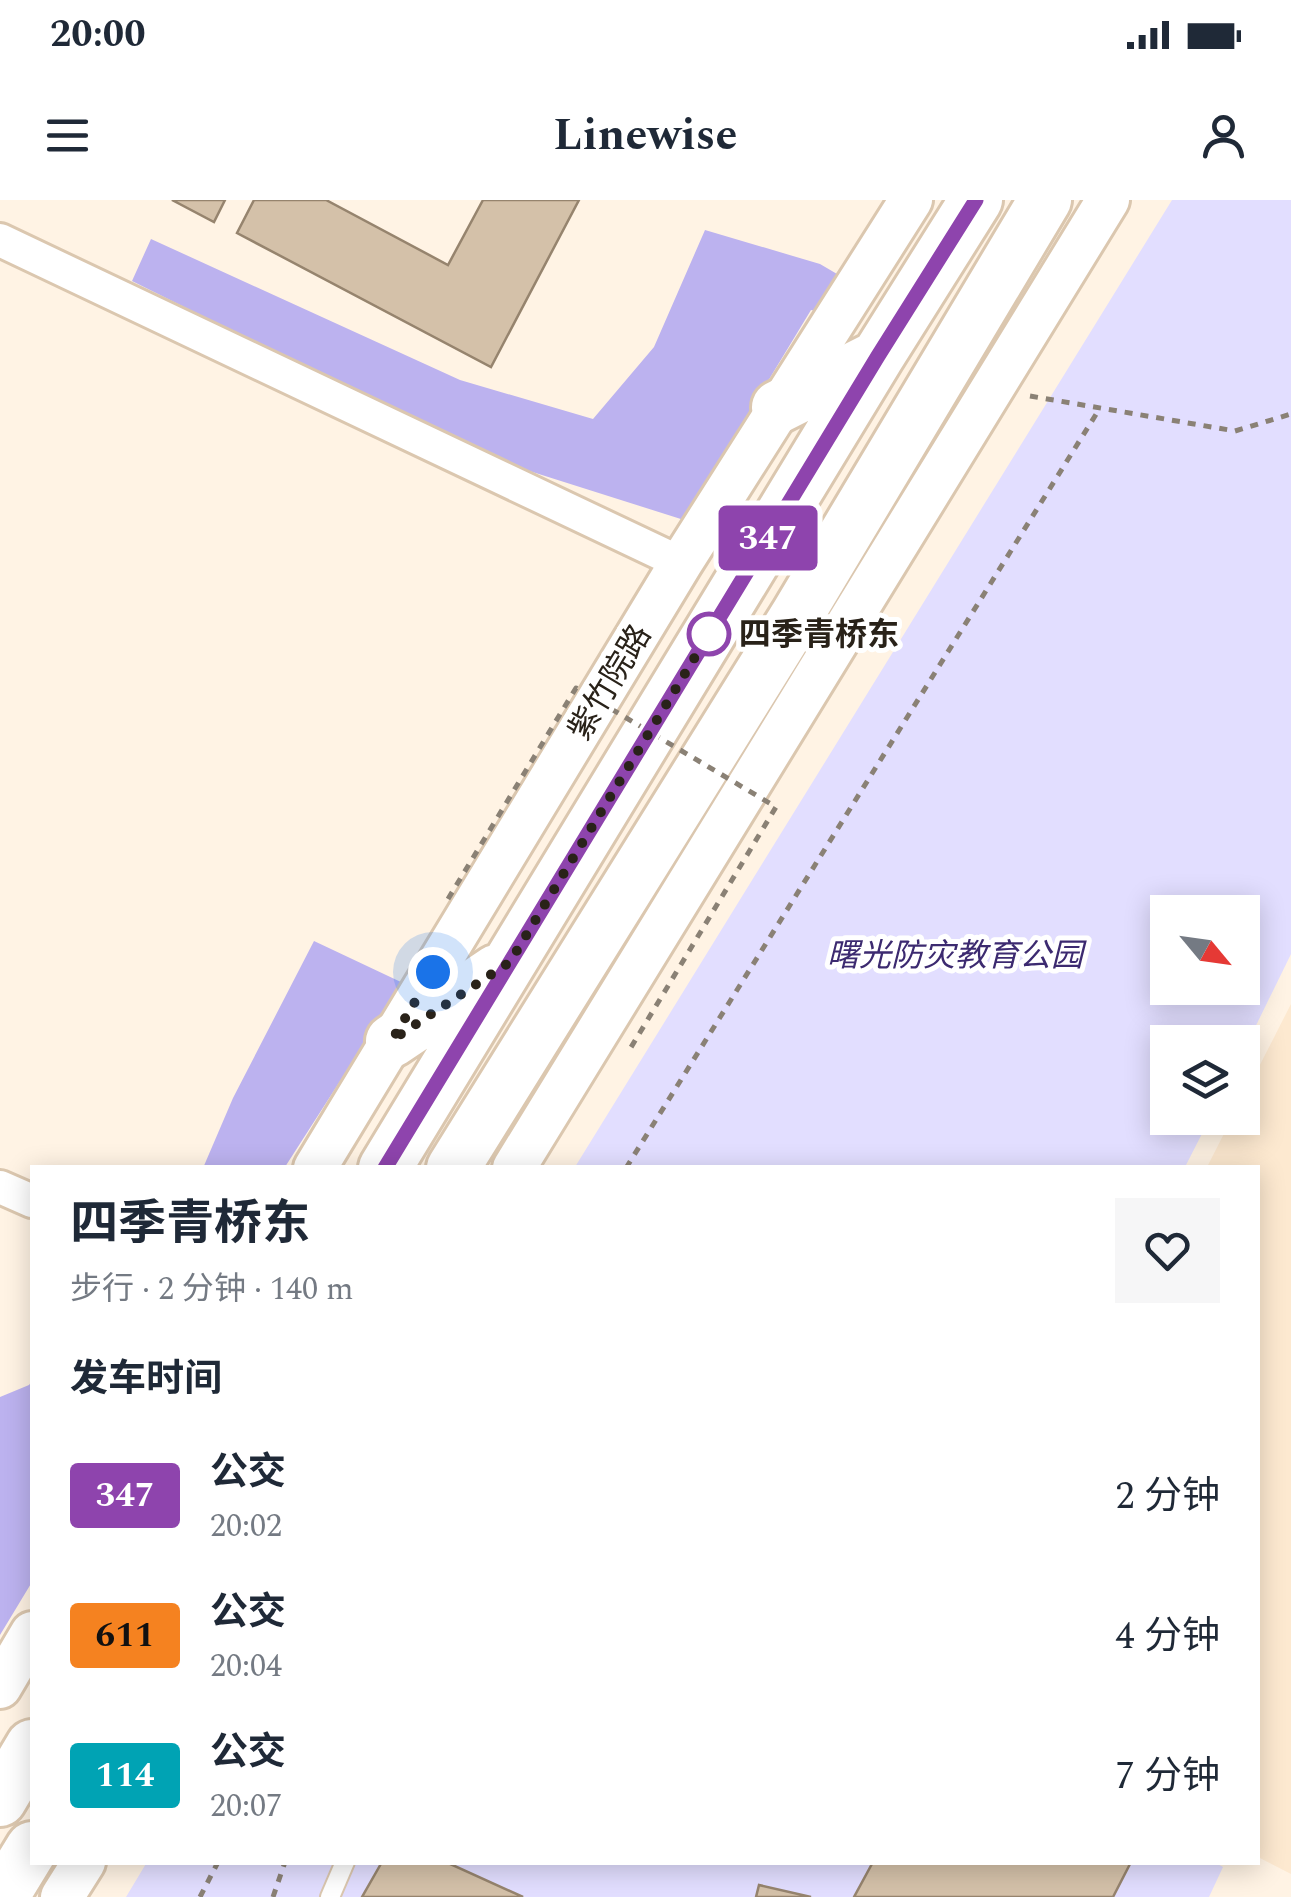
<!DOCTYPE html>
<html lang="zh">
<head>
<meta charset="utf-8">
<style>
	:root { --surface:#fff; --page:#f6f6f7; --text:#1f2937; --muted:#747a83 }
	body { margin:0; font-family:Spectral,"Noto Sans SC",serif; background:var(--page); color:var(--text); height:100vh; display:flex; flex-direction:column; font-size:38px; white-space:nowrap }
	* { box-sizing:border-box; margin:0 }
	p { font-size:32px; color:var(--muted) }
	.icon { flex:none; width:55px; height:55px; fill:none; stroke:currentColor; stroke-width:2; stroke-linecap:round; stroke-linejoin:round }
	.map { position:relative; flex:1; overflow:hidden }
	.details { position:absolute; left:30px; top:965px; width:1230px; height:700px; display:flex; flex-direction:column; background:var(--surface); border-radius:0px; box-shadow:0 5px 25px #0003 }
	.details>* { flex:none }
	.badge { padding:0 20px; border-radius:8px; font-size:35px; line-height:65px }
	.needle { width:65px; rotate:119deg }
	.controls { position:absolute; left:1150px; top:695px; display:grid; gap:20px }
	.controls a { display:grid; place-items:center; width:110px; height:110px; border-radius:0px; background:var(--surface); box-shadow:0 5px 25px #0003; font-size:50px }
	.you { position:absolute; width:50px; height:50px; margin:-25px; border:8px solid #fff; border-radius:50%; background:#1a73e8; box-shadow:0 0 0 15px #1a73e833 }
	.map>.badge { position:absolute; translate:-50% -50%; box-shadow:0 0 0 5px #fff }
	h2 { padding:0 40px; font-size:38px; line-height:90px }
	.round { display:grid; place-items:center; flex:none; width:105px; height:105px; border-radius:0px; background:var(--page) }
	.summary { display:flex; align-items:center; justify-content:space-between; height:170px; padding:0 40px }
	h1 { font-size:48px; font-weight:700; line-height:75px }
	ul { padding:0; list-style:none }
	li { display:flex; align-items:center; gap:30px; height:140px; padding:0 40px }
	li div { flex:1 }
	li b { display:block; font-size:38px }
	li em { font-style:normal }
	li .badge { min-width:110px; font-weight:700; text-align:center }
	.status { display:flex; justify-content:space-between; align-items:center; height:70px; padding:0 50px; background:var(--surface); direction:ltr }
	.status svg { height:28px; fill:currentColor }
	header { display:flex; justify-content:space-between; align-items:center; height:130px; padding:0 40px; background:var(--surface); font-size:45px; font-weight:700 }
	.map>svg:first-child { display:block }
</style>
</head>
<body>
<div class="status"><b>20:00</b><svg viewBox="0 0 49 12"><path d="M0 12V9h3v3zM5 12V6h3v6zM10 12V3h3v9zM15 12V0h3v12zM26 1h20v11H26zM47 4h2v5h-2z"/></svg></div>
<header><svg class="icon" aria-label="menu" viewBox="0 0 24 24"><path d="M4 6h16M4 12h16M4 18h16"/></svg>Linewise<svg class="icon" aria-label="person" viewBox="0 0 24 24"><circle cx="12" cy="8" r="4"/><path d="M4 21q1-7 8-7t8 7"/></svg></header>
<div class="map">
<svg width="1291" height="1697" viewBox="0 0 1291 1697">
	<rect width="100%" height="100%" fill="#fff3e4"/>
	<!-- built -->
	<path fill="#fde9d0" d="M1291,804V1674L1258,1657V968L1207,967L1232,918H1242L1243,898Z"/>
	<!-- green -->
	<path fill="#e2deff" fill-rule="evenodd" d="M1172,0H1291V754L1243,852L1242,842H1168V918H1210L1185,967H575ZM1168,712H1242V788H1168Z
		M147,1662H1214L1223,1667L1209,1697H126Z"/>
	<!-- forest -->
	<path fill="#bcb2ef" d="M705,30L820,64L849,81L829,114L811,110L684,320L482,256L132,81L151,39L460,180L593,219L654,147Z
		M314,741L403,783L285,967L203,968L233,898Z
		M32,1181V1382L0,1435V1197L29,1185Z"/>
	<!-- building -->
	<path fill="#d4c1a9" stroke="#96846e" stroke-width="2.5" d="M172,0H225L214,22Z
		M254,0H326L448,65L483,0H579L491,167L237,33Z
		M382,1662H446L523,1697H362Z
		M873,1662H1131L1113,1697H854Z
		M759,1685L811,1697H756Z"/>
	<g fill="none" stroke-linecap="round" stroke-linejoin="round">
		<!-- service casing -->
		<g stroke="#dbc7af" stroke-width="22">
			<path id="service" d="M330,1697L345,1662"/>
		</g>
		<!-- minor casing -->
		<g stroke="#dbc7af" stroke-width="38">
			<path id="minor" d="M0,40L681,363
				M0,987L32,1001"/>
		</g>
		<!-- tertiary casing -->
		<g stroke="#dbc7af" stroke-width="48">
			<path id="tertiary" d="M315,968L681,363L911,0
				M514,968L1108,0
				M0,1487L32,1433
				M62,1697L84,1662"/>
		</g>
		<!-- primary casing -->
		<g stroke="#dbc7af" stroke-width="58">
			<path id="primary" d="M778,207L877,157
				M392,841L496,771
				M385,968L878,156L976,0
				M453,968L797,415L1045,0
				M0,1600L32,1546
				M2,1697L32,1648"/>
		</g>
		<!-- path -->
		<path stroke="#8a8175" stroke-width="5" stroke-dasharray="8 8" stroke-linecap="butt" d="M1030,196L1235,231L1291,214
			M626,968L1100,208
			M200,1697L218,1662
			M273,1697L285,1662"/>
		<!-- service -->
		<use href="#service" stroke="#fff" stroke-width="18"/>
		<!-- minor -->
		<use href="#minor" stroke="#fff" stroke-width="32"/>
		<!-- tertiary -->
		<use href="#tertiary" stroke="#fff" stroke-width="42"/>
		<!-- primary -->
		<use href="#primary" stroke="#fff" stroke-width="52"/>
		<!-- path-bridge -->
		<path stroke="#8a8175" stroke-width="5" stroke-dasharray="8 8" stroke-linecap="butt" d="M448,699L576,488L776,607L630,849"/>
	</g>
	<g fill="none" stroke-linecap="round" stroke-linejoin="round">
		<!-- line casing -->
		<g stroke="#fff" stroke-width="22">
			<path id="line" d="M385,968L878,156L976,0"/>
		</g>
		<!-- line -->
		<use href="#line" stroke="#8e44ad" stroke-width="15"/>
		<!-- walk -->
		<path stroke="#292219" stroke-width="10" stroke-dasharray="0 18" d="M433,772L392,840L510,762L709,434"/>
	</g>
	<!-- markers -->
	<circle fill="#fff" stroke="#8e44ad" stroke-width="5" cx="709" cy="434" r="20"/>
	<g text-anchor="middle" stroke-width="10" stroke-linejoin="round" paint-order="stroke">
		<!-- stop labels -->
		<g font-size="32" font-weight="bold" fill="#292219" stroke="#fff" text-anchor="start">
			<text x="739" y="445">四季青桥东</text>
		</g>
		<!-- street labels -->
		<g font-size="32" fill="#292219" stroke="#fff">
			<text transform="translate(609 482) rotate(-59)" y="11">紫竹院路</text>
		</g>
		<!-- park labels -->
		<g font-size="32" font-style="italic" fill="#3c2a70" stroke="#fff">
			<text x="955" y="766">曙光防灾教育公园</text>
		</g>
	</g>
</svg>
<div class="controls">
<a><svg class="needle" viewBox="-14 -14 28 28"><path d="M0-13l5 13h-10z" fill="#e53935"/><path d="M0 13l5-13h-10z" fill="#747a83"/></svg></a>
<a><svg class="icon" aria-label="layers" viewBox="0 0 24 24"><path d="M12 4l9 5-9 5-9-5zM3 14l9 5 9-5"/></svg></a>
</div>
<div class="you" style="left:433px;top:772px"></div>
<b class="badge" style="left:768px;top:338px;background:#8e44ad;color:#fff">347</b>
<section class="details">
<div class="summary"><div><h1>四季青桥东</h1><p>步行 · 2 分钟 · 140 m</p></div><a class="round"><svg class="icon" aria-label="heart" viewBox="0 0 24 24"><path d="M12 20l-8-8c-3-5 5-10 8-4 3-6 11-1 8 4z"/></svg></a></div>
<h2>发车时间</h2>
<ul>
<li><span class="badge" style="background:#8e44ad;color:#fff">347</span><div><b>公交</b><p>20:02</p></div><em>2 分钟</em></li>
<li><span class="badge" style="background:#f58220;color:#111">611</span><div><b>公交</b><p>20:04</p></div><em>4 分钟</em></li>
<li><span class="badge" style="background:#00a3b4;color:#fff">114</span><div><b>公交</b><p>20:07</p></div><em>7 分钟</em></li>
</ul>
</section>
</div>
</body>
</html>
